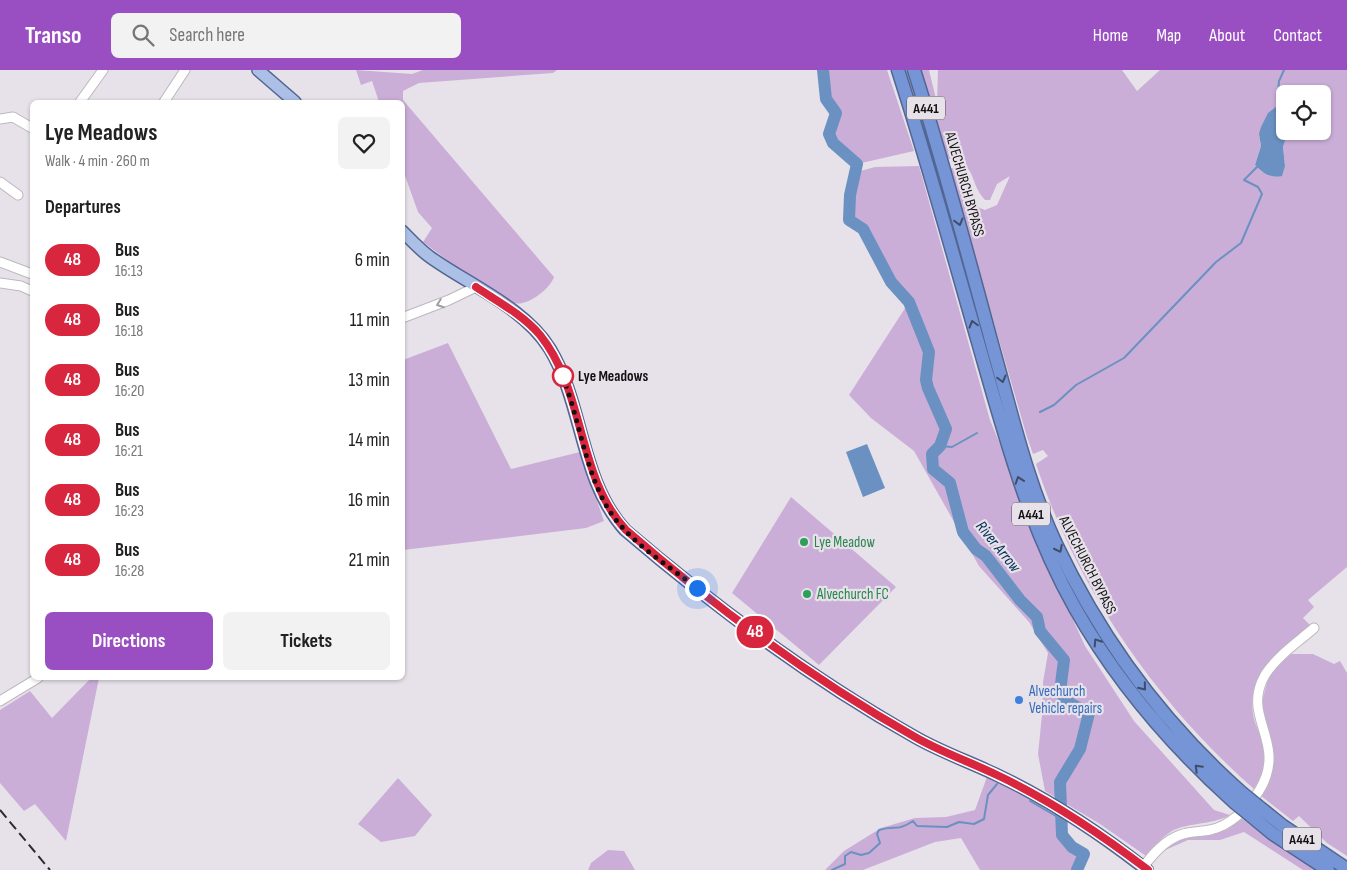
<!DOCTYPE html>
<html lang="en">
<head>
<meta charset="utf-8">
<style>
	:root { --surface:#fff; --page:#f2f2f2; --text:#222; --muted:#767676; --accent:#994ec1 }
	body { margin:0; font-family:"Sofia Sans Condensed",sans-serif; background:var(--page); color:var(--text); height:100vh; display:flex; flex-direction:column; font-size:19px; white-space:nowrap }
	* { box-sizing:border-box; margin:0 }
	p { font-size:16px; color:var(--muted) }
	.icon { flex:none; width:28px; height:28px; fill:none; stroke:currentColor; stroke-width:2; stroke-linecap:round; stroke-linejoin:round }
	.map { position:relative; flex:1; overflow:hidden }
	.panel { position:absolute; left:30px; top:30px; width:375px; height:580px; display:flex; flex-direction:column; background:var(--surface); border-radius:8px; box-shadow:0 1px 4px #0004 }
	.panel>* { flex:none }
	.badge { padding:0 10px; border-radius:16px; font-size:18px; line-height:32px }
	.tools { position:absolute; left:1276px; top:15px; display:grid; gap:10px }
	.tools a { display:grid; place-items:center; width:55px; height:55px; border-radius:8px; background:var(--surface); box-shadow:0 1px 4px #0004; font-size:25px }
	.you { position:absolute; width:25px; height:25px; margin:-12px; border:4px solid #fff; border-radius:50%; background:#1a73e8; box-shadow:0 0 0 8px #1a73e833 }
	.map>.badge { position:absolute; translate:-50% -50%; box-shadow:0 0 0 2px #fff }
	h2 { padding:0 15px; font-size:19px; line-height:45px }
	.round { display:grid; place-items:center; flex:none; width:52px; height:52px; border-radius:8px; background:var(--page) }
	.head { display:flex; align-items:center; justify-content:space-between; height:85px; padding:0 15px }
	h1 { font-size:24px; font-weight:700; line-height:38px }
	.primary-button { display:flex; gap:10px; margin-top:auto; padding:10px 15px }
	.primary-button a { flex:1; height:58px; border-radius:8px; background:var(--accent); color:#fff; font-size:20px; font-weight:700; line-height:58px; text-align:center }
	.primary-button a+a { background:var(--page); color:var(--text) }
	ul { padding:0; list-style:none }
	li { display:flex; align-items:center; gap:15px; height:60px; padding:0 15px }
	li div { flex:1 }
	li b { display:block; font-size:19px }
	li em { font-style:normal }
	li .badge { min-width:55px; font-weight:700; text-align:center }
	header { display:flex; align-items:center; gap:30px; box-sizing:border-box; height:70px; padding:0 25px; background:var(--accent); color:#fff }
	header strong { font-size:24px }
	nav { display:flex; gap:28px; margin-inline-start:auto; font-size:18px }
	.search { width:350px; height:45px; background:var(--page); display:flex; align-items:center; gap:12px; box-sizing:border-box; padding:0 18px; border-radius:8px; color:var(--muted); font-size:19px }
	.map>svg:first-child { display:block }
</style>
</head>
<body>
<header>
<strong>Transo</strong>
<div class="search"><svg class="icon" aria-label="search" viewBox="0 0 24 24"><circle cx="10" cy="10" r="6"/><path d="M15 15l6 6"/></svg>Search here</div>
<nav><a>Home</a><a>Map</a><a>About</a><a>Contact</a></nav>
</header>
<div class="map">
<svg width="1347" height="800" viewBox="0 0 1347 800">
	<rect width="100%" height="100%" fill="#e7e2e9"/>
	<!-- green -->
	<path fill="#caaed8" fill-rule="evenodd" d="M356,0L412,4L423,0H557L553,3L419,13L403,21V30L554,207C550,219 527,237 514,233C493,228 443,186 423,172L432,158L418,142L403,100L402,32H379L372,11L361,15Z
		M823,0H887L914,81L857,94L833,73L829,64L836,43L826,29Z
		M918,0H929L937,33L938,0H1122L1137,21L1160,0H1347V497L1308,530L1314,537L1303,548L1311,556C1297,569 1274,585 1263,600C1252,614 1249,638 1256,655C1260,665 1266,675 1266,687C1265,700 1260,708 1254,719C1156,633 1077,518 1036,394L1048,386L1043,380L1033,384L1027,367L949,97L963,102L975,136L985,140L997,135L1010,106L997,114L990,130H985C967,110 979,94 946,88ZM1285,24H1322V61H1288L1283,77L1285,96L1262,102L1255,95L1261,76L1259,64L1283,38L1285,44Z
		M919,96L990,350L1069,541L1085,576L1134,651L1214,740L1230,745C1210,756 1184,752 1169,763C1160,769 1153,778 1146,786L1100,754L1045,721L1038,684L1042,645L1043,612L1048,583L1029,552L979,496L914,381L871,348L849,325L909,232L891,212L863,159L849,150L853,103L875,97Z
		M448,273L511,399L580,382L604,451L586,458L403,480V290Z
		M791,427L896,517L819,595L732,523Z
		M1290,584H1313L1334,594L1340,591L1347,603V786L1327,773L1299,746L1293,751L1260,725L1272,696V673L1264,653L1261,635L1270,602Z
		M91,608H99L66,771L35,734L24,741L0,713V640L30,621L52,648Z
		M987,707L1007,717L1014,718L1061,749C1062,770 1066,773 1084,784L1077,800H980L961,768L935,772L863,800H825L844,781L881,758L915,748L946,747L975,740Z
		M398,708L432,745L415,766L381,772L358,754Z
		M1242,749L1318,800H1303L1244,762L1220,770H1188L1163,781L1177,770L1226,760Z
		M608,780L624,781L635,800H588L591,793Z"/>
	<!-- water -->
	<path fill="#6a91c1" d="M1277,36L1283,38L1285,61H1288L1283,77L1285,96L1282,106C1270,108 1264,104 1255,95L1261,76L1259,64L1261,57L1268,43Z
		M867,374L885,418L863,427L846,382Z"/>
	<g fill="none" stroke-linecap="round" stroke-linejoin="round">
		<!-- stream -->
		<path stroke="#6a91c1" stroke-width="2" d="M1277,36L1279,11L1284,0
			M1040,342L1054,335L1076,315L1124,288L1216,192L1241,173L1262,124L1258,117L1244,110L1257,97
			M940,376L952,377L977,363
			M1030,731L1061,749
			M832,800L845,794V786L851,782L861,785L869,783L880,773L877,764L879,760C896,755 896,762 913,751L917,756L947,757L959,752L974,754L984,749L988,725L997,714"/>
		<!-- river -->
		<path stroke="#6a91c1" stroke-width="12" d="M823,0L826,29L836,43L829,64L833,73L857,94L850,125L849,150L863,159L891,212L909,232L929,282L926,310L928,318L946,359L940,376L932,384L933,399L950,413L963,462L976,479L986,486L1020,530L1037,547L1040,561L1064,590C1060,626 1054,627 1089,643L1080,679L1060,712L1062,765L1072,777L1084,784L1077,800"/>
		<!-- minor casing -->
		<g stroke="#bcb8be" stroke-width="11">
			<path id="minor" d="M80,32L103,0
				M164,32L185,0
				M0,49L13,47L32,58
				M0,112L18,125
				M0,192L32,204
				M0,213L21,216L32,221
				M402,248L449,230L476,217
				M0,631L38,608
				M1143,797C1153,784 1164,771 1180,765C1190,761 1200,762 1210,760C1230,756 1248,738 1259,721C1289,672 1240,648 1265,605C1277,586 1298,572 1314,558"/>
		</g>
		<!-- major casing -->
		<g stroke="#526691" stroke-width="14">
			<path id="major" d="M258,0L295,32
				M402,161C411,170 420,180 430,187C469,215 524,237 550,279C584,336 580,410 625,460C715,537 812,609 915,667C941,682 970,692 997,705C1050,730 1101,764 1147,800"/>
		</g>
		<!-- highway casing -->
		<g stroke="#526691" stroke-width="15">
			<path id="highway" d="M898,0C927,90 952,181 978,272C1004,363 1028,455 1075,538C1116,611 1172,676 1234,732
				M914,0C944,94 969,190 995,285C1013,349 1028,414 1056,474C1101,569 1164,654 1242,723
				M1258,736L1283,756L1347,799
				M1250,745L1273,764L1328,800"/>
		</g>
		<!-- minor -->
		<use href="#minor" stroke="#fff" stroke-width="9"/>
		<!-- major -->
		<use href="#major" stroke="#acbfe6" stroke-width="11"/>
		<!-- highway -->
		<use href="#highway" stroke="#7595d6" stroke-width="12"/>
		<!-- rail -->
		<path stroke="#2d2b2d" stroke-width="2" stroke-dasharray="10 5" stroke-linecap="butt" d="M0,740L50,800"/>
		<!-- highway-bridge casing -->
		<g stroke="#526691" stroke-width="15" stroke-linecap="butt">
			<path id="highway-bridge" d="M1242,723L1258,736
				M1234,732L1250,745"/>
		</g>
		<!-- highway-bridge -->
		<use href="#highway-bridge" stroke="#7595d6" stroke-width="12"/>
	</g>
	<!-- one-way arrows -->
	<defs><path id="oneway-chevron" d="M-2-3.5L2.5 0L-2 3.5" fill="none" stroke-width="1.6" stroke-linecap="round" stroke-linejoin="round" transform="scale(1.25)"/></defs>
	<g stroke="#3f4c6a">
		<use href="#oneway-chevron" transform="translate(959 152) rotate(75)"/>
		<use href="#oneway-chevron" transform="translate(973 254) rotate(-106)"/>
		<use href="#oneway-chevron" transform="translate(1002 309) rotate(75)"/>
		<use href="#oneway-chevron" transform="translate(1019 410) rotate(-109)"/>
		<use href="#oneway-chevron" transform="translate(1059 479) rotate(63)"/>
		<use href="#oneway-chevron" transform="translate(1097 572) rotate(-123)"/>
		<use href="#oneway-chevron" transform="translate(1143 617) rotate(51)"/>
		<use href="#oneway-chevron" transform="translate(1198 698) rotate(-135)"/>
	</g>
	<use stroke="#a09fa0" href="#oneway-chevron" transform="translate(440 234) rotate(160)"/>
	<g fill="none" stroke-linecap="round" stroke-linejoin="round">
		<!-- line casing -->
		<g stroke="#fff" stroke-width="11">
			<path id="line" d="M476,217C497,231 523,245 540,265C586,322 576,406 626,460C715,537 812,609 915,667C941,682 970,692 997,705C1050,730 1101,764 1148,800"/>
		</g>
		<!-- line -->
		<use href="#line" stroke="#d7263d" stroke-width="8"/>
		<!-- walk -->
		<path stroke="#121012" stroke-width="5" stroke-dasharray="0 9" d="M563,306L561,303C580,347 585,407 613,446C634,475 669,496 697,518"/>
	</g>
	<!-- markers -->
	<circle fill="#fff" stroke="#d7263d" stroke-width="2.5" cx="563" cy="306" r="10"/>
	<g fill="#2e9e5b" stroke="#e7e2e9" stroke-width="2">
		<circle cx="804" cy="472" r="5"/>
		<circle cx="807" cy="524" r="5"/>
	</g>
	<circle fill="#3f7fe0" stroke="#e7e2e9" stroke-width="2" cx="1019" cy="630" r="5"/>
	<g text-anchor="middle" stroke-width="4.5" stroke-linejoin="round" paint-order="stroke">
		<!-- shield labels -->
		<g fill="#e7e2e9" stroke="#524f52" stroke-width="1">
			<rect x="907" y="26.5" width="38" height="23" rx="4"/>
			<rect x="1012" y="432.5" width="38" height="23" rx="4"/>
			<rect x="1283" y="757.5" width="38" height="23" rx="4"/>
		</g>
		<g font-size="14" font-weight="bold" fill="#121012">
			<text x="926" y="43">A441</text>
			<text x="1031" y="449">A441</text>
			<text x="1302" y="774">A441</text>
		</g>
		<!-- street labels -->
		<g font-size="15" fill="#121012" stroke="#e7e2e9">
			<text transform="translate(965 114) rotate(74)" y="5">ALVECHURCH BYPASS</text>
			<text transform="translate(1088 495) rotate(63)" y="5">ALVECHURCH BYPASS</text>
		</g>
		<!-- stop labels -->
		<g font-size="15" font-weight="bold" fill="#121012" stroke="#e7e2e9" text-anchor="start">
			<text x="578" y="311">Lye Meadows</text>
		</g>
		<!-- leisure labels -->
		<g font-size="15" fill="#27864d" stroke="#e7e2e9" text-anchor="start">
			<text x="814" y="477">Lye Meadow</text>
			<text x="817" y="529">Alvechurch FC</text>
		</g>
		<!-- shop labels -->
		<g font-size="15" fill="#366cbe" stroke="#e7e2e9" text-anchor="start">
			<text x="1029" y="626">Alvechurch<tspan x="1029" dy="17">Vehicle repairs</tspan></text>
		</g>
		<!-- water labels -->
		<g font-size="16" font-style="italic" fill="#002a56" stroke="#e7e2e9">
			<text transform="translate(999 476) rotate(51)" y="6">River Arrow</text>
		</g>
	</g>
</svg>
<div class="tools">
<a><svg class="icon" aria-label="locate" viewBox="0 0 24 24"><circle cx="12" cy="12" r="6"/><path d="M12 2v4M12 18v4M2 12h4M18 12h4"/></svg></a>
</div>
<div class="you" style="left:697px;top:518px"></div>
<b class="badge" style="left:755px;top:562px;background:#d7263d;color:#fff">48</b>
<section class="panel">
<div class="head"><div><h1>Lye Meadows</h1><p>Walk · 4 min · 260 m</p></div><a class="round"><svg class="icon" aria-label="heart" viewBox="0 0 24 24"><path d="M12 20l-8-8c-3-5 5-10 8-4 3-6 11-1 8 4z"/></svg></a></div>
<h2>Departures</h2>
<ul>
<li><span class="badge" style="background:#d7263d;color:#fff">48</span><div><b>Bus</b><p>16:13</p></div><em>6 min</em></li>
<li><span class="badge" style="background:#d7263d;color:#fff">48</span><div><b>Bus</b><p>16:18</p></div><em>11 min</em></li>
<li><span class="badge" style="background:#d7263d;color:#fff">48</span><div><b>Bus</b><p>16:20</p></div><em>13 min</em></li>
<li><span class="badge" style="background:#d7263d;color:#fff">48</span><div><b>Bus</b><p>16:21</p></div><em>14 min</em></li>
<li><span class="badge" style="background:#d7263d;color:#fff">48</span><div><b>Bus</b><p>16:23</p></div><em>16 min</em></li>
<li><span class="badge" style="background:#d7263d;color:#fff">48</span><div><b>Bus</b><p>16:28</p></div><em>21 min</em></li>
</ul>
<div class="primary-button"><a>Directions</a><a>Tickets</a></div>
</section>
</div>
</body>
</html>
